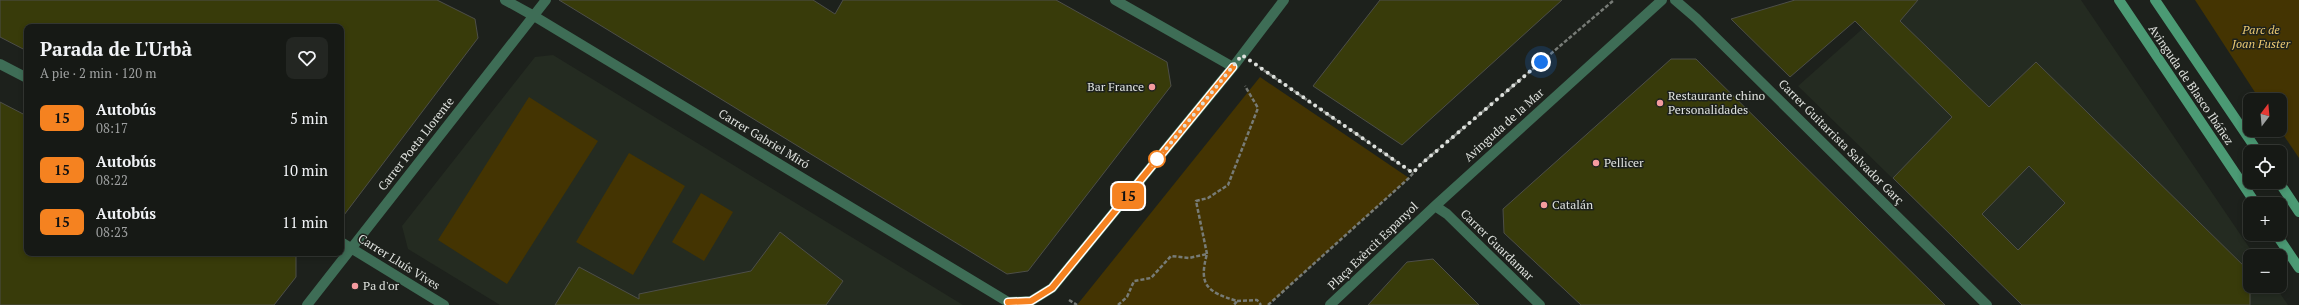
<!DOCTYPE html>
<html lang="es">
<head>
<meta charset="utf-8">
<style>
	:root { --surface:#161915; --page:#232622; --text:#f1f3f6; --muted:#9ea0a0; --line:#353834 }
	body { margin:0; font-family:"PT Serif",serif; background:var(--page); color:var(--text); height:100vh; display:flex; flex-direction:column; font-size:15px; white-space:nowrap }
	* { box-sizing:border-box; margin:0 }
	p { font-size:13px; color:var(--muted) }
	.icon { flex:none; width:22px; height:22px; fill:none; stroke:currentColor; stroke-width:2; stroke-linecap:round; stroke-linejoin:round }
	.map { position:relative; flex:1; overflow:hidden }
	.sheet { position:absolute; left:24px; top:24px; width:320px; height:232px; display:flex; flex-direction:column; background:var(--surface); border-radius:8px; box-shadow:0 2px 6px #0003,0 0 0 1px var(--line) }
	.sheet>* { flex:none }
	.badge { padding:0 8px; border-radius:6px; font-size:14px; line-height:26px }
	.needle { width:26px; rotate:16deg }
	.controls { position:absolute; left:2243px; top:93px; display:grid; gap:8px }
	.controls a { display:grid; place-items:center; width:44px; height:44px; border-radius:8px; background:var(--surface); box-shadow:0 2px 6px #0003,0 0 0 1px var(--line); font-size:20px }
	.you { position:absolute; width:20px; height:20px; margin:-10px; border:3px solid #fff; border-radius:50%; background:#1a73e8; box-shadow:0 0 0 6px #1a73e833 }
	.map>.badge { position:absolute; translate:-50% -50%; box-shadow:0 0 0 2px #fff }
	.round { display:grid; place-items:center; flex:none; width:42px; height:42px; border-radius:8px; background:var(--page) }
	.summary { display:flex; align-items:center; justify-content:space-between; height:68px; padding:0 16px }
	h1 { font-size:19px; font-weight:700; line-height:30px }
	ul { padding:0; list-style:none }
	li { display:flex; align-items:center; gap:12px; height:52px; padding:0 16px }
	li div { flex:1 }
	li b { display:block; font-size:15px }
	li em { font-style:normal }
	li .badge { min-width:44px; font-weight:700; text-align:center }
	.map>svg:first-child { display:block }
</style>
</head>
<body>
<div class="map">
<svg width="2299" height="305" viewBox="0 0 2299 305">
	<rect width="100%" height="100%" fill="#1d211c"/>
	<!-- built -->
	<path fill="#242b21" d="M1895,0H2081L2255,256H2250V286H2275L2288,305H2022L1798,86Z
		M553,55L963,305H500L408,249L402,226L535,57Z"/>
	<!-- green -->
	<path fill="#443402" d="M2195,0H2299V158L2280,130V100H2260Z
		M1260,77L1409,178L1268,305H1077Z
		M529,97L598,141L507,284L438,240Z
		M629,153L685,186L633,275L576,242Z
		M701,193L733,212L704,261L672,242Z"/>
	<!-- building -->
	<path fill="#383b0a" stroke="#4d4e48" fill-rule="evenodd" d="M0,0H437L475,19L478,38L341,219V27H27V51L0,37Z
		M559,0H813L835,14L843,0H1056L1167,62L1171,86L1028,271L1007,274Z
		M1380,0H1562L1402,145L1313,86Z
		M1795,0H1918L1900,21L1989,107L2036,62L2250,272V305H2022L1893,178L1952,117L1855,21L1790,77L1731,19ZM2029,166L2065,203L2018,250L1982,214Z
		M1671,59H1696L1945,305H1581L1504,233L1503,209Z
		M0,102L27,116V253H296V277L274,305H0Z
		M780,232L843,281L826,305H555L579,267L639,299V294L751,271Z
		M1433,259L1479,305H1368L1407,262Z"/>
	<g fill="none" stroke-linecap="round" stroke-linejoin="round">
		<!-- path -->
		<path stroke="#777b76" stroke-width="2.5" stroke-dasharray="4 2" stroke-linecap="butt" d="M1259,67L1413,173
			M1207,254L1196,201L1208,198L1228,185L1258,108L1245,86
			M1069,300L1077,305
			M1237,301L1257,300L1261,305
			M1118,305L1127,297L1134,281L1151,278L1171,256L1189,258L1207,254C1198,286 1208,292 1237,301L1234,305
			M1268,305L1409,178L1420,165L1614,0"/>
		<!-- minor -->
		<path stroke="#3e6d56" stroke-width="10" d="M505,0L534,16L1008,302L1031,301L1052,288L1233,67L1284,0
			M1115,0L1233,67
			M1675,0L1696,18L1987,305
			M0,64L27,78
			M1435,206L1447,214L1540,305
			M341,242L444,305
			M307,305L546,0
			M1330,305L1435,206L1662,0"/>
		<!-- secondary -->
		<path stroke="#4b9a74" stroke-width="10" d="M2119,0L2256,204
			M2155,0L2258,152
			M2279,182L2299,212
			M2276,234L2299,268"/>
	</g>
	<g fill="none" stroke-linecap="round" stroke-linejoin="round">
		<!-- line casing -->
		<g stroke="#fff" stroke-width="9">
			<path id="line" d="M1008,302L1031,301L1052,288L1233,67"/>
		</g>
		<!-- line -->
		<use href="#line" stroke="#f58220" stroke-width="6"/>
		<!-- walk -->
		<path stroke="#dee1dd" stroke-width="4" stroke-dasharray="0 7.2" d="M1157,159L1153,165L1242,55L1413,173L1420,165L1541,62"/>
	</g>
	<!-- markers -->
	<g fill="#f49b9f" stroke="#1d211c" stroke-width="1.5">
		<circle cx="1152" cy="87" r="4"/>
		<circle cx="1660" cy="103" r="4"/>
		<circle cx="1596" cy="163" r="4"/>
		<circle cx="1544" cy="205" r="4"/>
		<circle cx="355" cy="286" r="4"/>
	</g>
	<circle fill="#fff" stroke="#f58220" stroke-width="2" cx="1157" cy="159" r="8"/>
	<g text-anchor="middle" stroke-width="3" stroke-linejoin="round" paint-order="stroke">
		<!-- park labels -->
		<g font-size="12" font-style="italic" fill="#eac871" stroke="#1d211c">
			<text x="2261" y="34">Parc de<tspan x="2261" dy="14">Joan Fuster</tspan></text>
		</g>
		<!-- street labels -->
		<g font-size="12" fill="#dee1dd" stroke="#1d211c">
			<text transform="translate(2191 85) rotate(56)" y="4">Avinguda de Blasco Ibáñez</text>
			<text transform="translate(1504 125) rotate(-42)" y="4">Avinguda de la Mar</text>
			<text transform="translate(764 139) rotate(31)" y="4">Carrer Gabriel Miró</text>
			<text transform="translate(1841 142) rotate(45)" y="4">Carrer Guitarrista Salvador Garç</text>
			<text transform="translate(416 144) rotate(-52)" y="4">Carrer Poeta Llorente</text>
			<text transform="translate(1497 245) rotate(44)" y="4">Carrer Guardamar</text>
			<text transform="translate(1373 246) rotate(-44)" y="4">Plaça Exèrcit Espanyol</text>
			<text transform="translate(399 262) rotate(32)" y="4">Carrer Lluís Vives</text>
		</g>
		<!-- poi labels -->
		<g font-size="12" fill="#dee1dd" stroke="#1d211c" text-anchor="start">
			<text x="1144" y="91" text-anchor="end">Bar France</text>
			<text x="1668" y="100">Restaurante chino<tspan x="1668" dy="14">Personalidades</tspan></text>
			<text x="1604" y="167">Pellicer</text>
			<text x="1552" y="209">Catalán</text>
			<text x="363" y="290">Pa d'or</text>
		</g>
	</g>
</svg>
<div class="controls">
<a><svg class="needle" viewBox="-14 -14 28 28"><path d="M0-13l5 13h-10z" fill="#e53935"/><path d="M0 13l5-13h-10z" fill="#9ea0a0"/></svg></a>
<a><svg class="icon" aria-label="locate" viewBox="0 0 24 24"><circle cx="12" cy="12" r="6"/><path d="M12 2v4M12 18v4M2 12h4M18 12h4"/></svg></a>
<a>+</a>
<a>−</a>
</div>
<div class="you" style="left:1541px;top:62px"></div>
<b class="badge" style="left:1128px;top:196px;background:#f58220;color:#111">15</b>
<section class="sheet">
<div class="summary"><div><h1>Parada de L'Urbà</h1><p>A pie · 2 min · 120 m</p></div><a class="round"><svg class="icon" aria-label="heart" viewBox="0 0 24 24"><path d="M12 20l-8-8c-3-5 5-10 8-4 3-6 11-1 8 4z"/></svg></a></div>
<ul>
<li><span class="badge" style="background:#f58220;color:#111">15</span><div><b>Autobús</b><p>08:17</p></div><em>5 min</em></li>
<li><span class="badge" style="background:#f58220;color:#111">15</span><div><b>Autobús</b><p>08:22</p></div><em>10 min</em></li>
<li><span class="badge" style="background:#f58220;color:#111">15</span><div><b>Autobús</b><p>08:23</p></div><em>11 min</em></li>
</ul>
</section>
</div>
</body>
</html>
